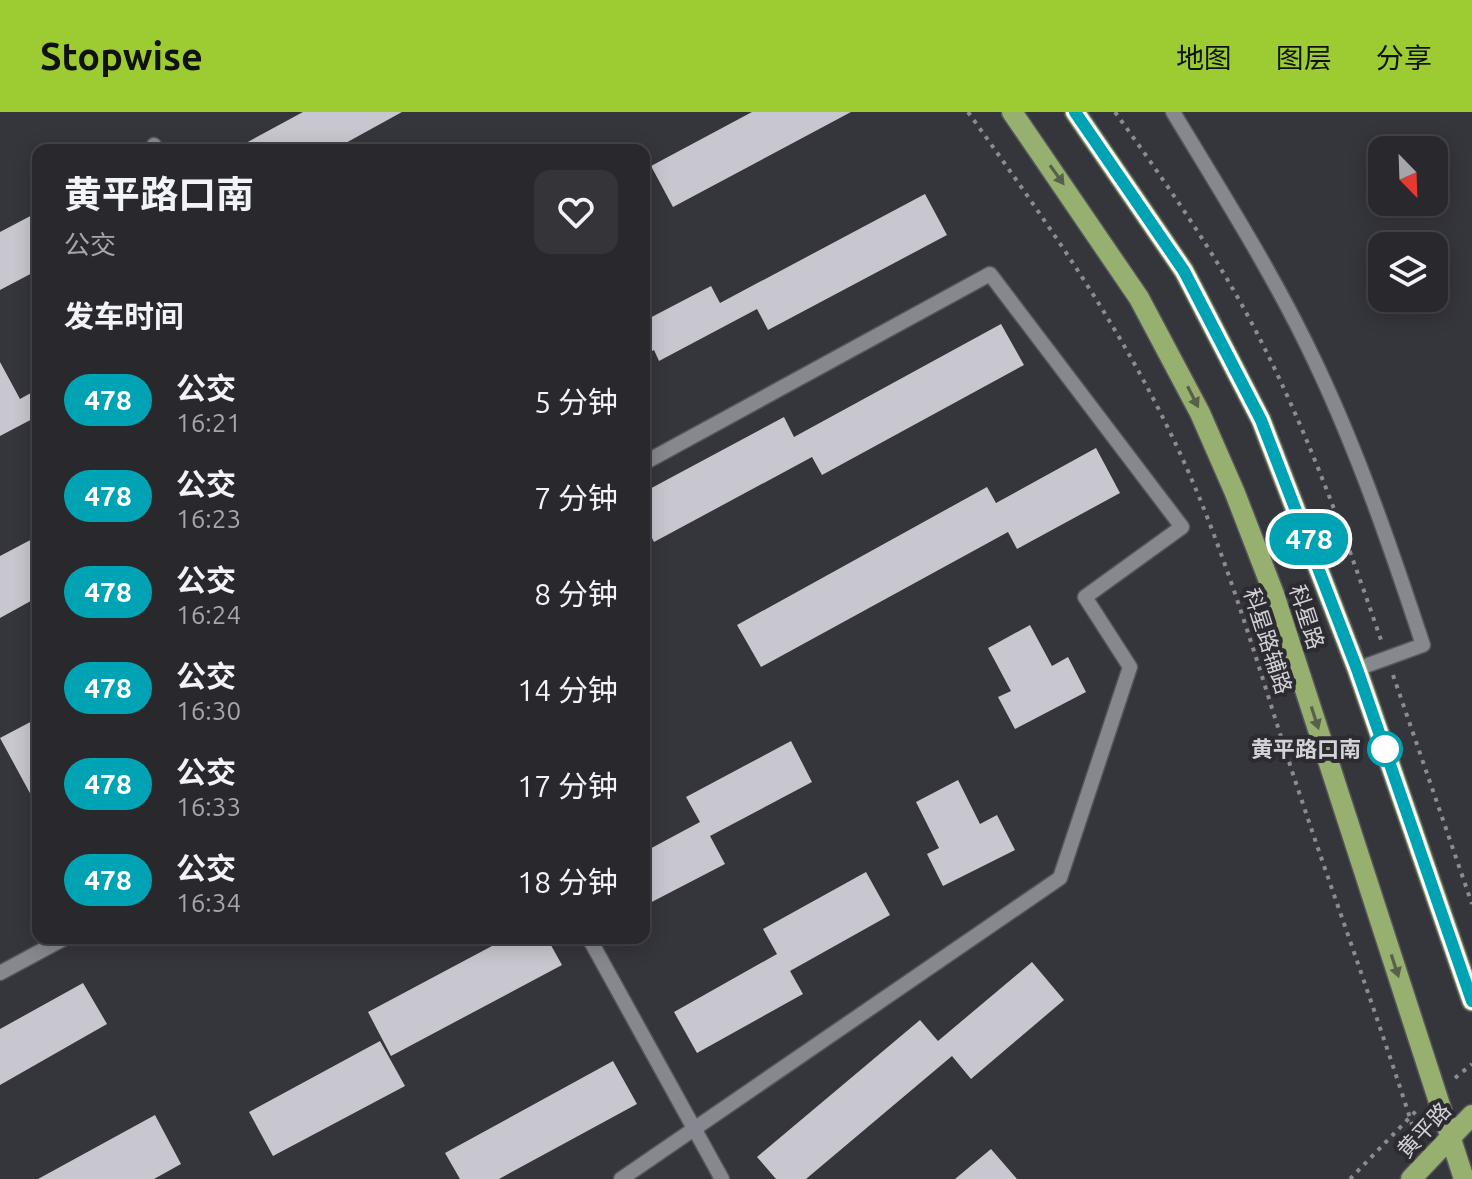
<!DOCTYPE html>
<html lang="zh">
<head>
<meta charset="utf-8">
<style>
	:root { --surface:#28282d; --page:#343439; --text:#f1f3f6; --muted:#a5a6aa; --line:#444449; --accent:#9ccb32 }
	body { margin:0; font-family:Ubuntu,"Noto Sans SC",sans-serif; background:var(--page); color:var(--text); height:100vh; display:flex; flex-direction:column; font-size:30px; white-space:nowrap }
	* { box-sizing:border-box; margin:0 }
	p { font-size:26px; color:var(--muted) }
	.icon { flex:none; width:44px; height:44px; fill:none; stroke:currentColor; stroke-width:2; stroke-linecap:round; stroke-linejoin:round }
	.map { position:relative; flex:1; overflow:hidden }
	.panel { position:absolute; left:32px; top:32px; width:618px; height:800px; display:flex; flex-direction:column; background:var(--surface); border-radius:16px; box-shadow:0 4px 20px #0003,0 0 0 2px var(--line) }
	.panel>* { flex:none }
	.badge { padding:0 16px; border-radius:26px; font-size:28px; line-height:52px }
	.needle { width:52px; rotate:157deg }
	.controls { position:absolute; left:1368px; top:24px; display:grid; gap:16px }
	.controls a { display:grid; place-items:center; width:80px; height:80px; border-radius:16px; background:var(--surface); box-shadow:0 4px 20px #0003,0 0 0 2px var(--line); font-size:40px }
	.map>.badge { position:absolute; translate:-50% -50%; box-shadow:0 0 0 4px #fff }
	h2 { padding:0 32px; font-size:30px; line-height:72px }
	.round { display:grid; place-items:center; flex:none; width:84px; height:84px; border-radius:16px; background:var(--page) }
	.head { display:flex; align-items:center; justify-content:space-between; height:136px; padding:0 32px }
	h1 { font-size:38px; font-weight:700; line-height:60px }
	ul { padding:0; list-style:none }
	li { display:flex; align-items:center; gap:24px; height:96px; padding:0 32px }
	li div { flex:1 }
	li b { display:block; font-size:30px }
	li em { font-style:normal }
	li .badge { min-width:88px; font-weight:700; text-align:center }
	header { display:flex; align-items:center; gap:48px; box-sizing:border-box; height:112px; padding:0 40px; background:var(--accent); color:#111 }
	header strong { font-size:38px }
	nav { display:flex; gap:44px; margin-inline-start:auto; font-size:28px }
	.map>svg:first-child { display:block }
</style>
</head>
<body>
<header>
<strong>Stopwise</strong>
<nav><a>地图</a><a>图层</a><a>分享</a></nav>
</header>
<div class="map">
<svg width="1472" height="1067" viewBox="0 0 1472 1067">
	<rect width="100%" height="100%" fill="#35353c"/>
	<!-- building -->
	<path fill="#c8c7d0" d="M303,0H402L333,38H233Z
		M752,0H851L673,95L651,54Z
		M925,82L947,123L768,218L757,197L659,249L654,238L644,243V209L711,174L720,191Z
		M38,100V158L0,178V120Z
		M1001,212L1024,253L822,363L812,345L654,430L644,410V380L784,305L794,325Z
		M0,250L20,287L38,277V304L0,324Z
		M1096,336L1120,381L1017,437L1008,420L761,555L737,513L987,375L996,391Z
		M38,424V485L0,506V444Z
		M1030,513L1052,554L1068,545L1086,580L1015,617L998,585L1011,579L988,536Z
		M38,606V696L0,626Z
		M791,629L812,670L710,724L725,752L644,794V740L700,710L686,685Z
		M958,668L980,712L997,703L1015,738L943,774L927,742L939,736L916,690Z
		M866,760L890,803L790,859L803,882L697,941L674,900L777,842L763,817Z
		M507,826H547L562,853L391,944L368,900Z
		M1032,850L1064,888L971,967L952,944L806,1067H776L757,1045L920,908L938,929Z
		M83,871L107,912L0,973V917Z
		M380,929L405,974L273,1044L249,1000Z
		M613,949L637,992L499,1067H460L445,1041Z
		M155,1003L181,1052L154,1067H38Z
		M991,1037L1017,1067H955Z"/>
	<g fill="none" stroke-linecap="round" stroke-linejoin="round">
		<!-- minor casing -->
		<g stroke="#545459" stroke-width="17">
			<path id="minor" d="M1173,0C1223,83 1276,166 1317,254C1359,343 1392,439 1423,533L1357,557
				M154,33L157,38
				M589,826L722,1067
				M0,861L65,826
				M621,1067L1060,766L1130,555L1085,485L1182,415L990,162L644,351"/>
		</g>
		<!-- major casing -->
		<g stroke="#545459" stroke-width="23">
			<path id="major" d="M1012,0L1139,186L1200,301L1235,381L1274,482L1464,1067
				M1075,0L1184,159L1261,308L1357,557L1472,889
				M1411,1067L1472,1003"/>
		</g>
		<!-- path -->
		<path stroke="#8b8b90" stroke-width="4" stroke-dasharray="4 6" stroke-linecap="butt" d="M968,0C1041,102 1113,203 1168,316C1222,425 1254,542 1291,656C1332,781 1378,904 1417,1028
			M1115,0C1169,75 1223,152 1264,235C1311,329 1347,429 1381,528
			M1393,563L1472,792
			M1455,966L1472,952
			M1350,1067L1418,997"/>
		<!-- minor -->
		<use href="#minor" stroke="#87878f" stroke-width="14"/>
		<!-- major -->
		<use href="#major" stroke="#97af6f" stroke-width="20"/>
	</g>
	<!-- one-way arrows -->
	<defs><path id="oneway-solid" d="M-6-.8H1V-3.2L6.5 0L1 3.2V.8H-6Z" transform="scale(2)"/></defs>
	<g fill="#56604a">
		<use href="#oneway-solid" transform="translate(1057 63) rotate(54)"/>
		<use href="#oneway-solid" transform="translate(1193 285) rotate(63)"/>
		<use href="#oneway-solid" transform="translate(1315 606) rotate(72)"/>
		<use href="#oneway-solid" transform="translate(1395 854) rotate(72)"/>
	</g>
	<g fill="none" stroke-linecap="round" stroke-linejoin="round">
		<!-- line casing -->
		<g stroke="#fff" stroke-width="18">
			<path id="line" d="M1075,0L1184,159L1261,308L1357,557L1472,889"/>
		</g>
		<!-- line -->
		<use href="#line" stroke="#00a3b4" stroke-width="12"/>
	</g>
	<!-- markers -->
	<circle fill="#fff" stroke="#00a3b4" stroke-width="4" cx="1385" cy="637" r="16"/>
	<g text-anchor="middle" stroke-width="8" stroke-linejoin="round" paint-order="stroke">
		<!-- street labels -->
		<g font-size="22" fill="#d3d3d7" stroke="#2b2b31">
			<text transform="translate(1307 505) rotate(72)" y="8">科星路</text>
			<text transform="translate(1268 529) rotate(72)" y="8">科星路辅路</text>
			<text transform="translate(1424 1018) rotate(-47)" y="8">黄平路</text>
		</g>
		<!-- stop labels -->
		<g font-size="22" font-weight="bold" fill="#d3d3d7" stroke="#2b2b31" text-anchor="end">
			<text x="1361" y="645">黄平路口南</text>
		</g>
	</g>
</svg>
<div class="controls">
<a><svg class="needle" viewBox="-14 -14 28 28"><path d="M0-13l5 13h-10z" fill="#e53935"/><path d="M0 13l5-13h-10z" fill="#a5a6aa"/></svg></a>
<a><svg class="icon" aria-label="layers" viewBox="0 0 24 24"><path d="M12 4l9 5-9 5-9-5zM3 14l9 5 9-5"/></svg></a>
</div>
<b class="badge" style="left:1309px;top:427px;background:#00a3b4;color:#fff">478</b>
<section class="panel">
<div class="head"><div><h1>黄平路口南</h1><p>公交</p></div><a class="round"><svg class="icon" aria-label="heart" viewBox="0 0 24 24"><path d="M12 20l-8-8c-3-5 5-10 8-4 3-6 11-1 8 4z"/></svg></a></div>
<h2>发车时间</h2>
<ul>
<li><span class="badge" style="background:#00a3b4;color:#fff">478</span><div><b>公交</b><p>16:21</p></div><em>5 分钟</em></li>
<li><span class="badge" style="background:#00a3b4;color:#fff">478</span><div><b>公交</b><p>16:23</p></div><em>7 分钟</em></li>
<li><span class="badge" style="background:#00a3b4;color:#fff">478</span><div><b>公交</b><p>16:24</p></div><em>8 分钟</em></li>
<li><span class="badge" style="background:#00a3b4;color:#fff">478</span><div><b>公交</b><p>16:30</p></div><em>14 分钟</em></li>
<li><span class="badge" style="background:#00a3b4;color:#fff">478</span><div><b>公交</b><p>16:33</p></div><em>17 分钟</em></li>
<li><span class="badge" style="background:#00a3b4;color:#fff">478</span><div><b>公交</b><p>16:34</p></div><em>18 分钟</em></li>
</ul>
</section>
</div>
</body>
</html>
